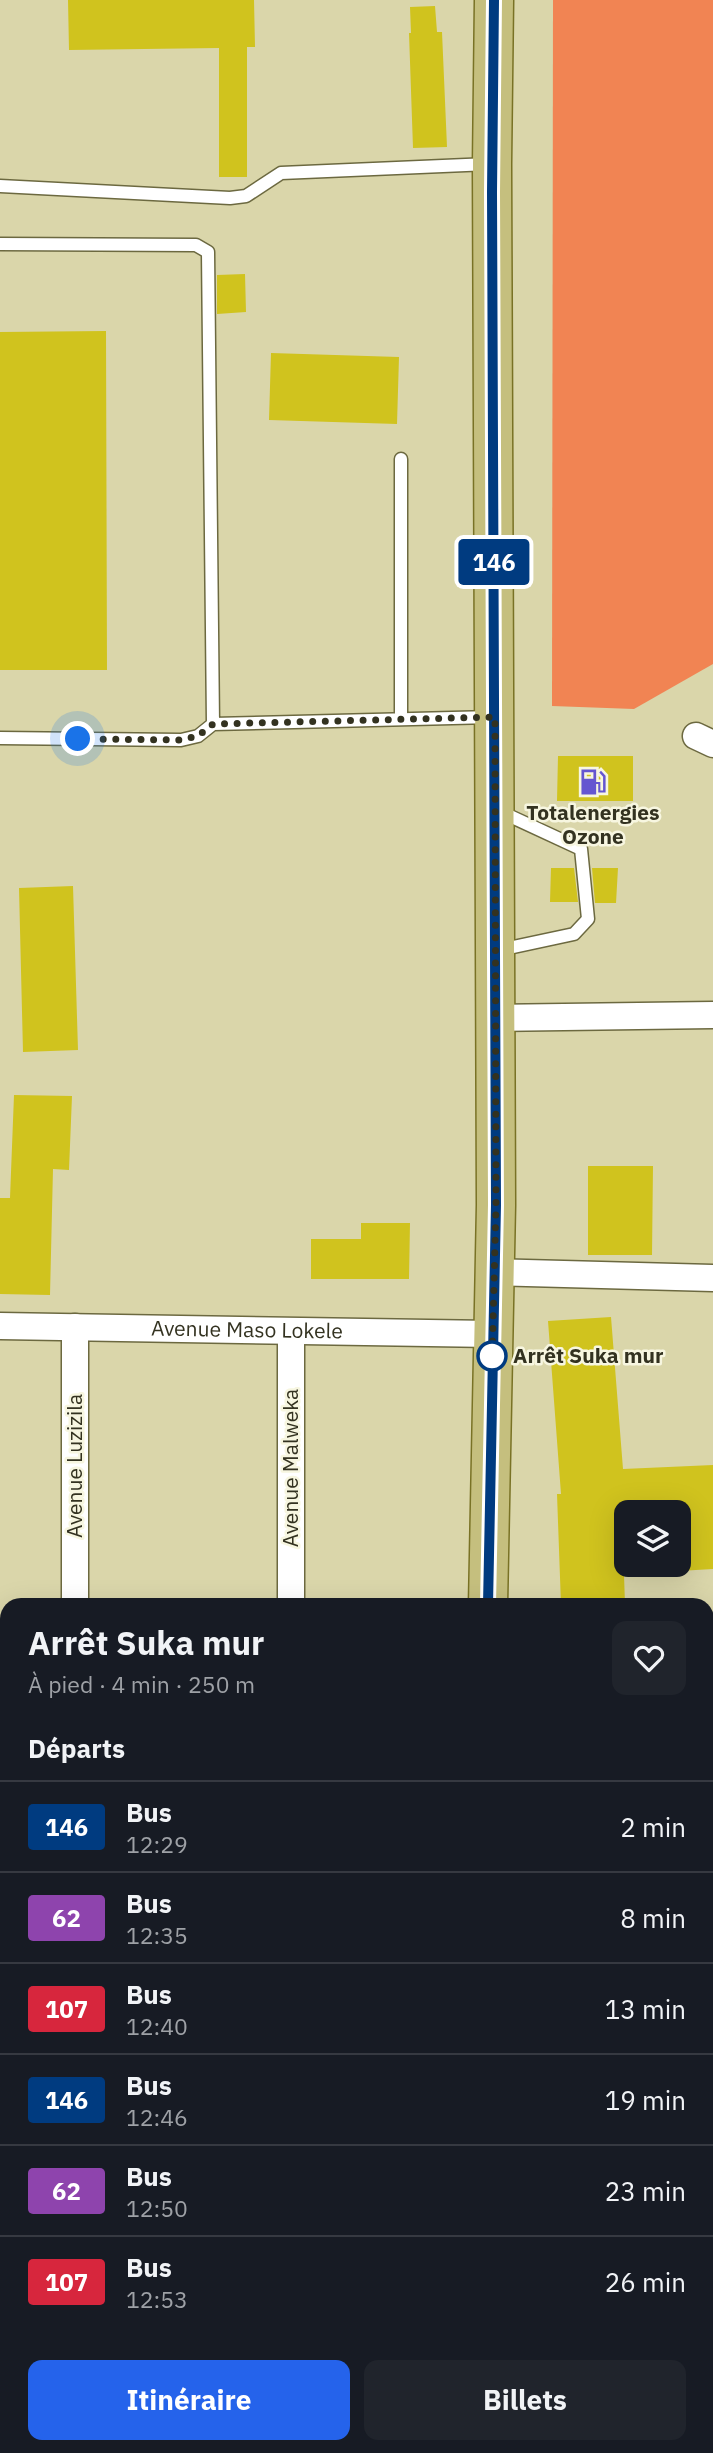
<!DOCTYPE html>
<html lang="fr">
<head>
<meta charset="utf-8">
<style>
	:root { --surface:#171b24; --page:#20242c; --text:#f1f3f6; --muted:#9ea1a6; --line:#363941; --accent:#2563eb }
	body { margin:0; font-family:"IBM Plex Sans",sans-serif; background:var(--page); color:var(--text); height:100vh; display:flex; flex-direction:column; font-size:26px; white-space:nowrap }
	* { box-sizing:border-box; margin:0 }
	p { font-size:23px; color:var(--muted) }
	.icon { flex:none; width:38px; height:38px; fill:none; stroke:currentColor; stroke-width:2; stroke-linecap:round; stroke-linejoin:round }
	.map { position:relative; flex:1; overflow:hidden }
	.panel { position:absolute; left:0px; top:1598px; width:714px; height:856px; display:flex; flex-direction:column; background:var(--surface); border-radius:21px 21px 0 0; box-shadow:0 7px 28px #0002 }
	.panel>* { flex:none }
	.badge { padding:0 14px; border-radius:5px; font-size:24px; line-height:46px }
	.controls { position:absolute; left:614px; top:1500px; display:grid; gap:14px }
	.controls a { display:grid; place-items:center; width:77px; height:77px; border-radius:14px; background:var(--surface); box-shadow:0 7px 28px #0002; font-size:35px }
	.you { position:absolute; width:35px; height:35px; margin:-18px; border:5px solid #fff; border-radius:50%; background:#1a73e8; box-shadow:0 0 0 10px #1a73e833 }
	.map>.badge { position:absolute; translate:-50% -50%; box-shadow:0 0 0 4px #fff }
	h2 { padding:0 28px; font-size:26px; line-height:63px }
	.round { display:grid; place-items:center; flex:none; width:74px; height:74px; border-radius:14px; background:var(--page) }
	.head { display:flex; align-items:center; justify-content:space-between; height:119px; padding:0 28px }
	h1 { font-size:33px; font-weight:800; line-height:52px }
	.button { display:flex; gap:14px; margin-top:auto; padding:14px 28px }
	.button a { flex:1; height:80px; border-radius:14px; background:var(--accent); color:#fff; font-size:28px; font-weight:800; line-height:80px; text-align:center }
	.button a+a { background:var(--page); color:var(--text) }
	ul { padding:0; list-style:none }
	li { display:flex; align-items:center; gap:21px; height:91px; padding:0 28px; border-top:2px solid var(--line) }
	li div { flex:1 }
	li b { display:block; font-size:26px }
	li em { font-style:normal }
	li .badge { min-width:77px; font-weight:700; text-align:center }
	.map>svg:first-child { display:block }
</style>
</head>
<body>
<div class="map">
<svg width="713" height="2453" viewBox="0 0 713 2453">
	<rect width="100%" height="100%" fill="#dad6aa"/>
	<!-- built -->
	<path fill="#ceca96" d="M713,1804V2453H602V2447L707,2446V1806Z"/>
	<!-- green -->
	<path fill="#f18453" d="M553,0H713V664L634,709L552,706Z"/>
	<!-- building -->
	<path fill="#d0c31e" d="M68,0H254L255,47H247V177H219V48L69,50Z
		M435,6L437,32H442L447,147L413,148L409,33H411L410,7Z
		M245,274L246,312L217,314V275Z
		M106,331L107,670H0V332Z
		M271,353L399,357L397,424L269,420Z
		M558,756H633V801H557Z
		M551,868H574L578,902H550Z
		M592,868H618L616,903H595Z
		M73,886L78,1050L23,1052L19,888Z
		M14,1095L72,1096L69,1170L53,1169L50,1295L0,1294V1198H10Z
		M588,1166H653L652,1255H588Z
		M361,1223H410L409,1279H311V1239H361Z
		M611,1317L623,1469L713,1465V1569L679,1571V1512H622L625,1605H561L557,1494H561L548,1321Z"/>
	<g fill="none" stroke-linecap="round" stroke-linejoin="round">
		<!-- lane casing -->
		<g stroke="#6c6940" stroke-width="15">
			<path id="lane" d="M0,186L230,198L246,196L281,173L489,164
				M0,244L196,245L208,252L213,724
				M401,459V719
				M0,738L181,740L198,736L213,724L492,717
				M499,950L574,934L588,919L581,849L499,811"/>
		</g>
		<!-- street casing -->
		<g stroke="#6c6940" stroke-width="29">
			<g id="street">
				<path d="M696,736L713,744"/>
				<path d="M496,1018L713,1015"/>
				<path d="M494,1272L713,1278"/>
				<path id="s1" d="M0,1326L492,1334"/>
				<path d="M291,1332V1605"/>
				<path d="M75,1605V1327"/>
				<path d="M707,1782L713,1777"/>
				<path d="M0,1803H7"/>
				<path d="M0,2312H7"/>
				<path d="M77,2446V2453"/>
				<path d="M288,2453V2446"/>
				<path d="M590,2453V2446"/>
			</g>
		</g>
		<!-- primary casing -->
		<g stroke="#797225" stroke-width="41">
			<path id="primary" d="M488,1605L496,1205L492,164L494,0
				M471,2453V2446"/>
		</g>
		<!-- lane -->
		<use href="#lane" stroke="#fff" stroke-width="12"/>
		<!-- street -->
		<use href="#street" stroke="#fff" stroke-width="26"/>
		<!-- primary -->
		<use href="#primary" stroke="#c5bf7e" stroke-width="38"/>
	</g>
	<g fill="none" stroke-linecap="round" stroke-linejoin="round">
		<!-- line casing -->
		<g stroke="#fff" stroke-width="16">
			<path id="line" d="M488,1605L496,1205L492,192L494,0"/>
		</g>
		<!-- line -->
		<use href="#line" stroke="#003b80" stroke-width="10"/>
		<!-- walk -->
		<path stroke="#333220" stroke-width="7" stroke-dasharray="0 12.6" d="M78,739L181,740L198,736L213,724L495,717L496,1205L492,1362V1356"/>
	</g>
	<!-- icons -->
	<defs>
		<g id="fuel-bare" transform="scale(2.1)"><path d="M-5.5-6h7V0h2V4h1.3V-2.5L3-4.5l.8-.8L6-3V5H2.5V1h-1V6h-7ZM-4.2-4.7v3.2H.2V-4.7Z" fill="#6556d0" stroke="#f7f6e0" stroke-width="2.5" paint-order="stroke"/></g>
	</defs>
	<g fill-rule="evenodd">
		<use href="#fuel-bare" x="593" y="782"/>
	</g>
	<!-- markers -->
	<circle fill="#fff" stroke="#003b80" stroke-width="3.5" cx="492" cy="1356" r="14"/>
	<g text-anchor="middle" stroke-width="5" stroke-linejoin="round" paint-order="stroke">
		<!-- poi labels -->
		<g font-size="21" font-weight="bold" fill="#333220" stroke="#f7f6e0">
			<text x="593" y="820">Totalenergies<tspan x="593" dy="24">Ozone</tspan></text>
		</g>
		<!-- street labels -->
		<g font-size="21" fill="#333220" stroke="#f7f6e0">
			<text dy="7" stroke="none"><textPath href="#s1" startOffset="247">Avenue Maso Lokele</textPath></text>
			<text transform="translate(75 1466) rotate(-90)" y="7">Avenue Luzizila</text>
			<text transform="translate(291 1468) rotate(-90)" y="7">Avenue Malweka</text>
		</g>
		<!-- stop labels -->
		<g font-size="21" font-weight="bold" fill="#333220" stroke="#f7f6e0" text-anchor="start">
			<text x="513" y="1363">Arrêt Suka mur</text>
		</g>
	</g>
</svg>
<div class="controls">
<a><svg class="icon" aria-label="layers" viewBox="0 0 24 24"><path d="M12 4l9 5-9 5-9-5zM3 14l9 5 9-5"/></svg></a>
</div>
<div class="you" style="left:78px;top:739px"></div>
<b class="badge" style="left:494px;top:562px;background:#003b80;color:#fff">146</b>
<section class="panel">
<div class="head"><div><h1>Arrêt Suka mur</h1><p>À pied · 4 min · 250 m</p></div><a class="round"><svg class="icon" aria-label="heart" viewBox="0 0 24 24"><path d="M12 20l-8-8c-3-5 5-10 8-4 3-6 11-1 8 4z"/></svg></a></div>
<h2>Départs</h2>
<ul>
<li><span class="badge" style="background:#003b80;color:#fff">146</span><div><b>Bus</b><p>12:29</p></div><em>2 min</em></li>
<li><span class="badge" style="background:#8e44ad;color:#fff">62</span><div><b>Bus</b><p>12:35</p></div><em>8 min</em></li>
<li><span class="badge" style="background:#d7263d;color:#fff">107</span><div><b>Bus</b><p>12:40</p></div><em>13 min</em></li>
<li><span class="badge" style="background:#003b80;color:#fff">146</span><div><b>Bus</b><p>12:46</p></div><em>19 min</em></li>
<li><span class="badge" style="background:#8e44ad;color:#fff">62</span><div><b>Bus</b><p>12:50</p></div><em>23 min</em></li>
<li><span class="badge" style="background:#d7263d;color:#fff">107</span><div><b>Bus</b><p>12:53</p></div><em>26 min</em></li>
</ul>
<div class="button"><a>Itinéraire</a><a>Billets</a></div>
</section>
</div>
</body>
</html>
